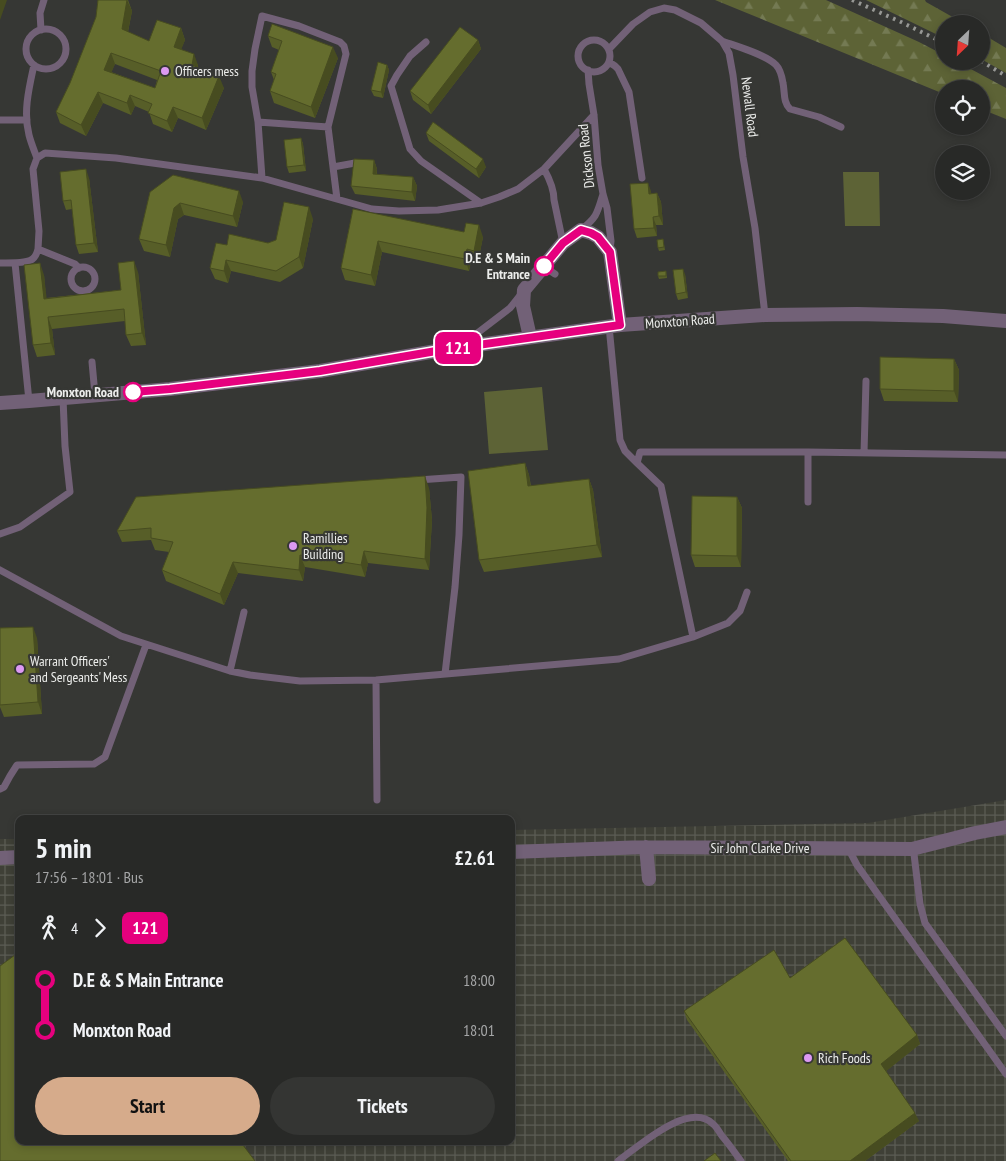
<!DOCTYPE html>
<html lang="en">
<head>
<meta charset="utf-8">
<style>
	:root { --surface:#282927; --page:#343533; --text:#f1f3f6; --muted:#a5a6a7; --line:#444544; --accent:#d6ab8b }
	body { margin:0; font-family:"PT Sans Narrow",sans-serif; background:var(--page); color:var(--text); height:100vh; display:flex; flex-direction:column; font-size:19px; white-space:nowrap }
	* { box-sizing:border-box; margin:0 }
	p { font-size:16px; color:var(--muted) }
	.icon { flex:none; width:28px; height:28px; fill:none; stroke:currentColor; stroke-width:2; stroke-linecap:round; stroke-linejoin:round }
	.map { position:relative; flex:1; overflow:hidden }
	.side { position:absolute; left:15px; top:815px; width:500px; height:330px; display:flex; flex-direction:column; background:var(--surface); border-radius:10px; box-shadow:0 2px 8px #0003,0 0 0 1px var(--line) }
	.side>* { flex:none }
	.badge { padding:0 10px; border-radius:8px; font-size:18px; line-height:32px }
	.needle { width:32px; rotate:205deg }
	.fabs { position:absolute; left:935px; top:15px; display:grid; gap:10px }
	.fabs a { display:grid; place-items:center; width:55px; height:55px; border-radius:50%; background:var(--surface); box-shadow:0 2px 8px #0003,0 0 0 1px var(--line); font-size:25px }
	.map>.badge { position:absolute; translate:-50% -50%; box-shadow:0 0 0 2px #fff }
	.legs { display:flex; align-items:center; gap:8px; height:55px; padding:0 20px; font-size:16px }
	.legs p { margin-inline-start:auto }
	.overview { display:flex; align-items:center; justify-content:space-between; height:85px; padding:0 20px }
	h1 { font-size:28px; font-weight:800; line-height:38px }
	.action { display:flex; gap:10px; margin-top:auto; padding:10px 20px }
	.action a { flex:1; height:58px; border-radius:30px; background:var(--accent); color:#111; font-size:20px; font-weight:800; line-height:58px; text-align:center }
	.action a+a { background:var(--page); color:var(--text) }
	ul { padding:0 20px; list-style:none }
	li { display:flex; align-items:center; gap:18px; height:50px; font-size:19px }
	li i { display:grid; place-items:center; width:8px; height:100%; margin:0 6px; background:currentColor }
	li i::after { content:''; width:12px; height:12px; margin:-6px; border:4px solid; border-radius:50%; background:var(--surface) }
	li p { margin-inline-start:auto }
	li:first-child i { background:linear-gradient(#0000 50%,currentColor 0) }
	li:last-child i { background:linear-gradient(currentColor 50%,#0000 0) }
	.map>svg:first-child { display:block }
</style>
</head>
<body>
<div class="map">
<svg width="1006" height="1161" viewBox="0 0 1006 1161">
	<defs>
		<pattern id="industrial-grid" width="8" height="8" patternUnits="userSpaceOnUse" patternTransform="scale(1.25)"><rect width="8" height="8" fill="#3f4037"/><path d="M0 4h8M4 0v8" fill="none" stroke="#5b5c54"/></pattern>
		<pattern id="forest-firs" width="22" height="20" patternUnits="userSpaceOnUse" patternTransform="scale(1.25)"><rect width="22" height="20" fill="#5d6336"/><path d="M5 1l3.5 6h-7zM16 11l3.5 6h-7z" fill="#747a53"/></pattern>
	</defs>
	<rect width="100%" height="100%" fill="#363734"/>
	<!-- industrial -->
	<path fill="url(#industrial-grid)" d="M1006,800V1161H0V839H19V1141H511V830L868,823Z"/>
	<!-- grass -->
	<path fill="#5d6336" d="M843,172H879L880,226H845Z
		M542,387L548,450L489,454L484,392Z"/>
	<!-- forest -->
	<path fill="url(#forest-firs)" d="M715,0H826L919,42L944,55V61H956L1006,88V119L981,109V89H944V94Z
		M866,0H925L926,2L965,24H944V38Z
		M981,33L1006,48V73L981,59Z"/>
	<g fill="none" stroke-linecap="round" stroke-linejoin="round">
		<!-- service -->
		<path stroke="#726177" stroke-width="7" d="M26 49a20 20 0 1 1 40 0a20 20 0 1 1-40 0Z
			M41,30L40,13L44,0
			M578 56a16 16 0 1 1 32 0a16 16 0 1 1-32 0Z
			M722,41C736,46 767,55 776,65C780,69 782,77 783,83C785,93 783,102 790,109L819,117L841,127
			M426,42L410,56L397,75L391,86L410,149L421,161L481,203
			M609,49L633,24L650,12L664,8L675,10L701,23L722,41L729,53L733,75L743,157L755,228L765,315
			M609,62L615,66L618,69L629,92L642,178
			M34,65C29,88 23,112 29,135C31,143 34,150 37,158
			M588,70L589,84L594,115L598,165L603,194L607,208L611,241L610,250
			M0,120H27
			M258,122L328,127
			M333,167L355,163
			M544,169C549,178 554,190 554,200L563,243
			M262,178L258,122L252,87V71L255,49L262,16L299,26L340,42L344,46L346,54L328,127L337,199
			M581,230C597,217 597,214 603,194
			M38,249L39,231L33,169L37,158L45,153L116,158L262,178L372,209L399,211L438,210L481,203L499,197L518,189L544,169L594,115
			M0,263C7,263 26,263 31,260C35,258 37,253 38,249L75,264L79,268
			M15,263L29,401
			M543,266L555,274
			M71 279a12 12 0 1 1 24 0a12 12 0 1 1-24 0Z
			M609,326L620,440L625,451L637,463
			M461,343L467,341L510,308L522,293
			M92,362L95,395
			M808,452L1006,455
			M864,453L866,381
			M418,480L461,477L459,535L455,587L445,674
			M0,534L20,527L70,492L65,446L63,398
			M0,570L121,636L230,671L250,675L300,681L376,680L619,659L693,637L661,486L637,463L640,452H808V502
			M693,637L728,623L740,611L747,592
			M230,671L244,612
			M376,680L377,800
			M0,789L4,787L10,776L17,765L94,764L105,757L146,645
			M848,848L857,865L1006,1074
			M914,854L920,904L925,923L1006,1036
			M618,1161C638,1147 689,1100 713,1124C717,1127 719,1132 722,1136C729,1144 735,1153 741,1161"/>
		<!-- minor -->
		<path stroke="#726177" stroke-width="14" d="M530,337L523,306L524,290L563,243L581,230L591,233L598,237L610,252L620,325
			M646,847L649,879
			M511,852L646,847L912,849L975,833L1006,827
			M0,858L19,857"/>
		<!-- tertiary -->
		<path stroke="#726177" stroke-width="14" d="M0,403L29,401L170,389L320,371L442,350L620,325L765,315L857,314L943,316L1006,321"/>
		<!-- rail -->
		<path stroke="#979895" stroke-width="4" stroke-dasharray="2.5 5" stroke-linecap="butt" d="M852,0L901,22L944,43
			M981,61L1006,76"/>
	</g>
	<!-- wall -->
	<path fill="#575e28" fill-rule="evenodd" d="M98,0H128L132,11L128,32L149,41L181,28L185,40L181,49L198,65V67L224,88L206,130L178,118L172,132L153,124L149,112L135,106L131,115L103,103L86,136L60,123L56,112L70,83L96,17ZM115,64L157,80L155,88L111,72Z
		M268,36L338,58L315,118L274,103L270,91L274,80L271,72L279,50L272,47Z
		M478,40L481,49L431,114L413,100L410,91Z
		M387,65L389,70L383,98L374,96L371,90Z
		M426,133L486,167L479,178L429,141Z
		M301,138L303,144L306,171L289,173L287,167Z
		M374,160L377,169V174L413,177L417,186L415,201L355,194L351,186Z
		M89,178L98,252L79,254L76,245L72,209L66,210L63,201Z
		M651,191V194L657,193L661,202L663,225H656L657,236L637,238L634,229Z
		M150,192L243,202L237,227L184,215L178,219L170,257L144,251L139,239Z
		M353,209L483,237L478,262L471,261L469,271L382,252L375,286L345,280L341,268Z
		M313,219L303,268L280,282L231,271L228,283L215,279L210,268L227,245L268,243L276,240Z
		M663,239L665,250L659,251L658,248Z
		M666,271L667,278L659,279L658,276Z
		M138,272L146,345L131,346L126,335L125,321L52,329L55,355L37,357L33,345L44,275L46,298L121,290Z
		M685,274L688,298L678,300L676,294Z
		M954,359L959,370L958,402L884,401L880,389Z
		M525,463L529,475L531,486L589,479L593,490L602,557L484,572L479,560Z
		M429,488L432,520L429,570L368,563L365,577L305,567L303,581L238,573L224,605L166,581L162,570L169,552L155,550L151,540L122,542L117,531Z
		M737,497L742,508L741,567H695L691,555Z
		M0,628L37,638L42,714L4,717L0,707Z
		M790,978L917,1035L920,1044L886,1071L919,1121L865,1161H788L687,1020L684,1011Z"/>
	<!-- shaded-wall -->
	<path fill="#474c20" d="M0,0H7L0,20Z
		M127,0L132,11L126,41L122,29Z
		M181,28L185,40L178,58L174,47Z
		M478,40L481,49L431,114L428,105Z
		M333,47L338,58L315,118L311,107Z
		M111,53L115,64L108,81L104,70Z
		M194,54L198,65L196,76L192,65Z
		M387,65L389,70L383,98L381,92Z
		M219,76L224,88L206,130L202,118Z
		M98,92L103,103L86,136L81,125Z
		M130,95L135,106L131,115L127,103Z
		M173,107L178,118L172,132L167,121Z
		M301,138L303,144L306,171L304,165Z
		M483,159L486,167L479,178L476,169Z
		M374,160L377,169L376,183L373,174Z
		M86,169L89,178L98,252L94,243Z
		M413,177L417,186L415,201L412,192Z
		M648,183L651,191L652,203L649,194Z
		M239,191L243,202L237,227L233,216Z
		M657,193L661,202L663,225L659,216Z
		M180,203L184,215L178,219L170,257L166,245L174,208Z
		M309,207L313,219L303,268L299,257Z
		M653,217L656,225L657,236L654,228Z
		M479,225L483,237L478,262L474,251Z
		M378,241L382,252L375,286L371,275Z
		M467,249L471,261L469,271L465,259Z
		M226,260L231,271L228,283L224,271Z
		M134,261L138,272L146,345L142,333Z
		M40,263L44,275L48,310L44,299Z
		M683,269L685,274L688,298L686,292Z
		M48,317L52,329L55,355L51,343Z
		M954,359L959,370L958,402L954,391Z
		M525,463L529,475L532,498L528,486Z
		M425,476L429,488L432,520L429,570L425,559Z
		M589,479L593,490L602,557L597,545Z
		M737,497L742,508L741,567L737,556Z
		M364,551L368,563L365,577L361,565Z
		M300,555L305,567L303,581L299,570Z
		M233,562L238,573L224,605L220,594Z
		M33,627L37,638L42,714L38,702Z
		M917,1035L920,1044L885,1072L881,1064Z
		M915,1113L919,1121L865,1161H850Z"/>
	<!-- building -->
	<path fill="#656d2e" stroke="#474c20" fill-rule="evenodd" d="M98,0H127L122,29L149,41L157,20L181,28L174,47L194,54L192,65L219,76L202,118L173,107L167,121L148,113L152,104L130,95L127,103L98,92L81,125L56,112L70,83L96,17ZM111,53L161,71L155,88L104,70Z
		M272,24L333,47L311,107L270,91L276,74L271,72L282,41L268,36Z
		M460,27L478,40L428,105L410,91Z
		M378,62L387,65L381,92L371,90Z
		M433,122L483,159L476,169L426,133Z
		M301,138L304,165L287,167L284,140Z
		M354,159L374,160L373,174L413,177L412,192L351,186Z
		M86,169L94,243L76,245L71,200L63,201L60,172Z
		M173,175L239,191L233,216L180,203L174,208L166,245L139,239L150,192Z
		M648,183L649,194L657,193L659,216L653,217L654,228L634,229L630,184Z
		M284,202L309,207L299,257L276,271L226,260L224,271L210,268L216,243L227,245L229,234L268,243L276,240Z
		M353,209L464,232L466,223L479,225L474,251L467,249L465,259L378,241L371,275L341,268Z
		M663,239L664,247L658,248L657,240Z
		M134,261L142,333L126,335L124,309L48,317L51,343L33,345L24,265L40,263L44,299L121,290L118,263Z
		M683,269L686,292L676,294L673,270Z
		M666,271V276H658V272Z
		M880,357L954,359V391L880,389Z
		M525,463L528,486L589,479L597,545L479,560L468,471Z
		M425,476L427,508L425,559L364,551L361,565L300,555L299,570L233,562L220,594L162,570L173,542L151,538V528L117,531L136,497Z
		M692,496L737,497V556L691,555Z
		M33,627L38,702L0,705V628Z
		M845,938L917,1035L881,1064L915,1113L850,1161H791L684,1011L774,950L790,978Z
		M19,952V1141H240L255,1161H0V966Z
		M715,1153L721,1161H704Z"/>
	<g fill="none" stroke-linecap="round" stroke-linejoin="round">
		<!-- line-1 casing -->
		<g stroke="#fff" stroke-width="11">
			<path id="line-1" d="M133,392L170,389L320,371L442,350L620,325L610,252L598,237L591,233L581,230L563,243L544,266"/>
		</g>
		<!-- line-1 -->
		<use href="#line-1" stroke="#e6007e" stroke-width="8"/>
	</g>
	<!-- markers -->
	<g fill="#dd99f3" stroke="#363734" stroke-width="2">
		<circle cx="165" cy="71" r="5"/>
		<circle cx="293" cy="546" r="5"/>
		<circle cx="20" cy="669" r="5"/>
		<circle cx="808" cy="1058" r="5"/>
	</g>
	<g fill="#fff" stroke="#e6007e" stroke-width="2.5">
		<circle cx="544" cy="266" r="9"/>
		<circle cx="133" cy="392" r="9"/>
	</g>
	<g text-anchor="middle" stroke-width="4.5" stroke-linejoin="round" paint-order="stroke">
		<!-- poi labels -->
		<g font-size="14" fill="#ecedeb" stroke="#363734" text-anchor="start">
			<text x="175" y="76">Officers mess</text>
			<text x="303" y="543">Ramillies<tspan x="303" dy="16">Building</tspan></text>
			<text x="30" y="666">Warrant Officers'<tspan x="30" dy="16">and Sergeants' Mess</tspan></text>
			<text x="818" y="1063">Rich Foods</text>
		</g>
		<!-- street labels -->
		<g font-size="14" fill="#ecedeb" stroke="#363734">
			<text transform="translate(750 107) rotate(83)" y="5">Newall Road</text>
			<text transform="translate(586 156) rotate(-96)" y="5">Dickson Road</text>
			<text transform="translate(680 321) rotate(-4)" y="5">Monxton Road</text>
			<text x="760" y="853">Sir John Clarke Drive</text>
		</g>
		<!-- stop labels -->
		<g font-size="14" font-weight="bold" fill="#ecedeb" stroke="#363734" text-anchor="end">
			<text x="530" y="263">D.E &amp; S Main<tspan x="530" dy="16">Entrance</tspan></text>
			<text x="119" y="397">Monxton Road</text>
		</g>
	</g>
</svg>
<div class="fabs">
<a><svg class="needle" viewBox="-14 -14 28 28"><path d="M0-13l5 13h-10z" fill="#e53935"/><path d="M0 13l5-13h-10z" fill="#a5a6a7"/></svg></a>
<a><svg class="icon" aria-label="locate" viewBox="0 0 24 24"><circle cx="12" cy="12" r="6"/><path d="M12 2v4M12 18v4M2 12h4M18 12h4"/></svg></a>
<a><svg class="icon" aria-label="layers" viewBox="0 0 24 24"><path d="M12 4l9 5-9 5-9-5zM3 14l9 5 9-5"/></svg></a>
</div>
<b class="badge" style="left:458px;top:348px;background:#e6007e;color:#fff">121</b>
<section class="side">
<div class="overview"><div><h1>5 min</h1><p>17:56 – 18:01 · Bus</p></div><b>£2.61</b></div>
<div class="legs"><svg class="icon" aria-label="walk" viewBox="0 0 24 24"><circle cx="13" cy="4" r="2"/><path d="M13 8l-2 6 4 7M11 14l-3 7M7 12l3-4h3l4 4"/></svg>4<svg class="icon" aria-label="forward" viewBox="0 0 24 24"><path d="M9 5l7 7-7 7"/></svg><b class="badge" style="background:#e6007e;color:#fff">121</b></div>
<ul>
<li><i style="color:#e6007e"></i><b>D.E &amp; S Main Entrance</b><p>18:00</p></li>
<li><i style="color:#e6007e"></i><b>Monxton Road</b><p>18:01</p></li>
</ul>
<div class="action"><a>Start</a><a>Tickets</a></div>
</section>
</div>
</body>
</html>
